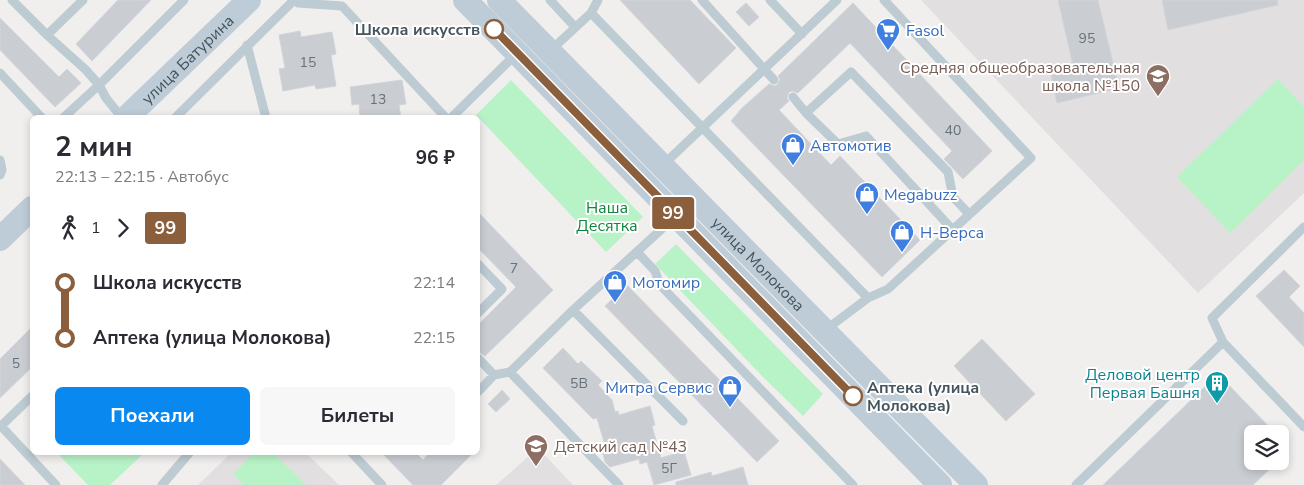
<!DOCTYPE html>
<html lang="ru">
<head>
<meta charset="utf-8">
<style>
	:root { --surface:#fff; --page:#f7f7f7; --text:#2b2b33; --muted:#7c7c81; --accent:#0988f0 }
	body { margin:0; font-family:"Nunito Sans",sans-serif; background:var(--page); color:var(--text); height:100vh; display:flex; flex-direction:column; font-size:19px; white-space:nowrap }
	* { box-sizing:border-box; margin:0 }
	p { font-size:16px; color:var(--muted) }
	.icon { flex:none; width:28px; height:28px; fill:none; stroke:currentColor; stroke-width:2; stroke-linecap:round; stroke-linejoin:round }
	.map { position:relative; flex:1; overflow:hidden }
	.side { position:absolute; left:30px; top:115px; width:450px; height:340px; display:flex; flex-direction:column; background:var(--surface); border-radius:8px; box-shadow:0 2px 8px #0003 }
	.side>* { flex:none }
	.badge { padding:0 10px; border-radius:4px; font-size:18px; line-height:32px }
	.buttons { position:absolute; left:1244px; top:425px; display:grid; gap:10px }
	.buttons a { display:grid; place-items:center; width:45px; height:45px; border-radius:8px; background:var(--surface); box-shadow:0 2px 8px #0003; font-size:25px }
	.map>.badge { position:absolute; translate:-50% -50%; box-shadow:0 0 0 2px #fff }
	.legs { display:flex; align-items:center; gap:8px; height:55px; padding:0 25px; font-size:16px }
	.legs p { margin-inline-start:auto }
	.overview { display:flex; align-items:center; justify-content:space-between; height:85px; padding:0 25px }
	h1 { font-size:28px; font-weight:700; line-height:38px }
	.action { display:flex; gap:10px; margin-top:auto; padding:10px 25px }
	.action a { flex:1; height:58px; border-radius:8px; background:var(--accent); color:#fff; font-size:20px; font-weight:700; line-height:58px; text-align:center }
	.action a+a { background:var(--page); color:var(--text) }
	ul { padding:0 25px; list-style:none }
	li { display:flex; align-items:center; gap:18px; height:55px; font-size:19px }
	li i { display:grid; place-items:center; width:8px; height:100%; margin:0 6px; background:currentColor }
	li i::after { content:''; width:12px; height:12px; margin:-6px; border:4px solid; border-radius:50%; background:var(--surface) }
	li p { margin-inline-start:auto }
	li:first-child i { background:linear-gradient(#0000 50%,currentColor 0) }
	li:last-child i { background:linear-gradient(currentColor 50%,#0000 0) }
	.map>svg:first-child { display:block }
</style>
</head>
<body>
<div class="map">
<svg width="1304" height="485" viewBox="0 0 1304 485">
	<rect width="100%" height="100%" fill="#f1eeee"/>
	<!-- education -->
	<path fill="#e2dfe0" d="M921,0H1304V193L1198,293Z
		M538,448L573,485H496Z
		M232,452L306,453L339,485H198Z"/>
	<!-- green -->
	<path fill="#b8f3c8" d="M1278,79L1304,107V160L1230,233L1177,177Z
		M511,80L643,217L606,252L476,115Z
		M676,244L823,394L803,416L762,376L655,264Z
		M57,453H144L110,485H88Z
		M254,453H273L306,485H243L233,474Z"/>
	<!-- building -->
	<path fill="#caced3" stroke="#d1d5da" d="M118,0H151L92,61L76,44Z
		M620,0H690L736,48L699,84Z
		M1058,0H1098L1119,88L1057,103L1051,75L1074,70Z
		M1162,0H1277L1278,5L1168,30Z
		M746,3L759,17L749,26L736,12Z
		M853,3L992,151L963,179L944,159L952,151L850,43L798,93L792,91L789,92L787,98L789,101L779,110L831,165L840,156L920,240L882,277L731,121L742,108L769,84L775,86L778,84L780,79L778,76Z
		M0,18L59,77L67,69L81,83L55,107L0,50Z
		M300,31L301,37L332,32L336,54L331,55L336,86L316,89L315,85L283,91L279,69L285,68L279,35Z
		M402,80L406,104L399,105L401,118H360L359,104L352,105L350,87Z
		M478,212L553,290L485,356L478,351V325L516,287L478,248Z
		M1284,270L1300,286L1289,297L1304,313V347L1256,296Z
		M627,285L779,441L757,462L605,306Z
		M32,327V367L0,398V359Z
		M982,339L1035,394L1006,421L954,366Z
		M563,348L578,364L581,361L602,381L598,385L612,400L615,412L618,411L619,415L650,406L655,425L652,426L661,458L684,451L691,475L654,485L647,462L640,464L639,459L610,467L605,462L602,450L606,449L597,418L593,419L543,368Z
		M1218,374L1276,434H1252V461H1278L1253,485H1103Z
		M502,390L510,399L496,412L488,404Z
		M381,452H415L423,460L430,452H474L441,485H413Z
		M0,459L25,485H0Z
		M743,467L748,485H676V482L711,472L712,476Z"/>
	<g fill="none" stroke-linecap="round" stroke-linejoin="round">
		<!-- lane -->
		<path stroke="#bdcbd2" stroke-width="9" d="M12,0L47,35L83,0
			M295,0L298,3L342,6L446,118
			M550,0L575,27
			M702,0L774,80
			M770,0L802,34
			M591,13L868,298
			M47,35L86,70L99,85L184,0
			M247,45L266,118
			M551,50L591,13L598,0
			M0,73L42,118
			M793,97L806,113L838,144L866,136L952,229
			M806,113L851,72L948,172L953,197L969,214
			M63,118L99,85L106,98L122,118
			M175,118L294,0
			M451,118L517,53
			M0,160L2,170L0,175
			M663,165L837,0
			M1304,227L1212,318L1223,342L1304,427
			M637,252L655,271L660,285L853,485
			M478,264L502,289L478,313
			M573,310L683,421
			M824,331L868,298L888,289L1031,158L884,0
			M478,358L494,375L510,372
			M478,392L494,375
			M32,396L1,426L56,485
			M351,452L382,485
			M162,485L190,452
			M619,485L510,372L573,310L676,216
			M1076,485L1223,342"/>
		<!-- secondary -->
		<g stroke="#bdccd7" stroke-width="24">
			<path d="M465,0L940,485"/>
			<path id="s1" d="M499,0L976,485"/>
			<path id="s2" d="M126,118L249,0"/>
			<path d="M0,239L32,208"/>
		</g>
	</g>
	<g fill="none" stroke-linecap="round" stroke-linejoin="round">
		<!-- line-1 casing -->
		<g stroke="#fff" stroke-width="11">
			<path id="line-1" d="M494,29L853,396"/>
		</g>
		<!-- line-1 -->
		<use href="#line-1" stroke="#8b5e3c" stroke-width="8"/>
	</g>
	<!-- icons -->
	<defs>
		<g id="supermarket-pin" transform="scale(1.25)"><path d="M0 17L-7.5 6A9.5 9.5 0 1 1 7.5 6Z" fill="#3f7fe0" stroke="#fff"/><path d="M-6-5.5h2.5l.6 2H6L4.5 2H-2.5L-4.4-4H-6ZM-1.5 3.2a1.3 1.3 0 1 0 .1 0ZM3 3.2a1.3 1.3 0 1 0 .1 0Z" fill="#fff"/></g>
		<g id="school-pin" transform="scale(1.25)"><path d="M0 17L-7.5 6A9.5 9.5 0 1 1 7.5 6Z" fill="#8d6e63" stroke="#fff"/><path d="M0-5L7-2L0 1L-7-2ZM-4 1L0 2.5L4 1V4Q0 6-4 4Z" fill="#fff"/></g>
		<g id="shop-pin" transform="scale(1.25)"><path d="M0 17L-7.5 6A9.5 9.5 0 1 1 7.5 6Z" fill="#3f7fe0" stroke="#fff"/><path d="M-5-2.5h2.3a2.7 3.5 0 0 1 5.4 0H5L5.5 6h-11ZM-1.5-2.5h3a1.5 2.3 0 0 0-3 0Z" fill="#fff"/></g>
		<g id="building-pin" transform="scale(1.25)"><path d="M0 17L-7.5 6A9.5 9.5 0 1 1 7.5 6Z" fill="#0f9aa8" stroke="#fff"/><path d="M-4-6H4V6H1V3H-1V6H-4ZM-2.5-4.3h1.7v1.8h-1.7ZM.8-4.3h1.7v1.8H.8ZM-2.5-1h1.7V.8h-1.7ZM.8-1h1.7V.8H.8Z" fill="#fff"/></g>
	</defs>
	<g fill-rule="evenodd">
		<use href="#supermarket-pin" x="888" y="30"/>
		<use href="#school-pin" x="1158" y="76"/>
		<use href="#shop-pin" x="793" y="145"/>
		<use href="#shop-pin" x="867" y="194"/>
		<use href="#shop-pin" x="902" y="232"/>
		<use href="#shop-pin" x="615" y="282"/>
		<use href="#building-pin" x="1217" y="383"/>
		<use href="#shop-pin" x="730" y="387"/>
		<use href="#school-pin" x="536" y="446"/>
	</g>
	<!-- markers -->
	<g fill="#fff" stroke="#8b5e3c" stroke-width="2.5">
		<circle cx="494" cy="29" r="9"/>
		<circle cx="853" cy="396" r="9"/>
	</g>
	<g text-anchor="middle" stroke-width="4" stroke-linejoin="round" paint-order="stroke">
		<!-- number labels -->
		<g font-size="14" fill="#66727a">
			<text x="1087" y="43">95</text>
			<text x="308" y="67">15</text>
			<text x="378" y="104">13</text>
			<text x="953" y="135">40</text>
			<text x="514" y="273">7</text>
			<text x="16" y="368">5</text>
			<text x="579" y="388">5В</text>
			<text x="669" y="473">5Г</text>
		</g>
		<!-- stop labels -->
		<g font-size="16" font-weight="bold" fill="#45545d" stroke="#fff" text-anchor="end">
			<text x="480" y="35">Школа искусств</text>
			<text x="867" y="393" text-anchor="start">Аптека (улица<tspan x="867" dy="18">Молокова)</tspan></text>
		</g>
		<!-- shop labels -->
		<g font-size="16" fill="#366cbe" stroke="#fff" text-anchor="start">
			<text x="906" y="36">Fasol</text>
			<text x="810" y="151">Автомотив</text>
			<text x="884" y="200">Megabuzz</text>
			<text x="920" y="238">Н-Верса</text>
			<text x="632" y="288">Мотомир</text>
			<text x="712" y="393" text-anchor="end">Митра Сервис</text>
		</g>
		<!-- street labels -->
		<g font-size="16" fill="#45545d" stroke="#fff">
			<text dy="6" stroke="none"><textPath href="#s2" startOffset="85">улица Батурина</textPath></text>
			<text dy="6" stroke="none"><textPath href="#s1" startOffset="370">улица Молокова</textPath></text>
		</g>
		<!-- education labels -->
		<g font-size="16" fill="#785e54" stroke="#fff" text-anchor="end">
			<text x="1140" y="73">Средняя общеобразовательная<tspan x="1140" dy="18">школа №150</tspan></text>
			<text x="554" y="452" text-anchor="start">Детский сад №43</text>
		</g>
		<!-- park labels -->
		<g font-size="16" fill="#0f853d" stroke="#fff">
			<text x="607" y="213">Наша<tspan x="607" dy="18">Десятка</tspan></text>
		</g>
		<!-- culture labels -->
		<g font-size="16" fill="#0d838f" stroke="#fff" text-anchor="end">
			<text x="1200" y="380">Деловой центр<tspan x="1200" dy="18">Первая Башня</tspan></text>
		</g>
	</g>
</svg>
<div class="buttons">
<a><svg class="icon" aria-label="layers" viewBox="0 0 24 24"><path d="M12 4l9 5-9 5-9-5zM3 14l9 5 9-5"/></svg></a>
</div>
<b class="badge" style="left:673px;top:213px;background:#8b5e3c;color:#fff">99</b>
<section class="side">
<div class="overview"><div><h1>2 мин</h1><p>22:13 – 22:15 · Автобус</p></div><b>96 ₽</b></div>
<div class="legs"><svg class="icon" aria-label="walk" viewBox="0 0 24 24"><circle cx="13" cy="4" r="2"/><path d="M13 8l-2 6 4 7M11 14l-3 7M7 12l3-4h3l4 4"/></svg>1<svg class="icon" aria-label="forward" viewBox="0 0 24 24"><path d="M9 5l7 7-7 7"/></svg><b class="badge" style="background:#8b5e3c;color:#fff">99</b></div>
<ul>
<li><i style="color:#8b5e3c"></i><b>Школа искусств</b><p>22:14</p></li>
<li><i style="color:#8b5e3c"></i><b>Аптека (улица Молокова)</b><p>22:15</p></li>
</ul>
<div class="action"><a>Поехали</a><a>Билеты</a></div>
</section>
</div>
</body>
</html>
